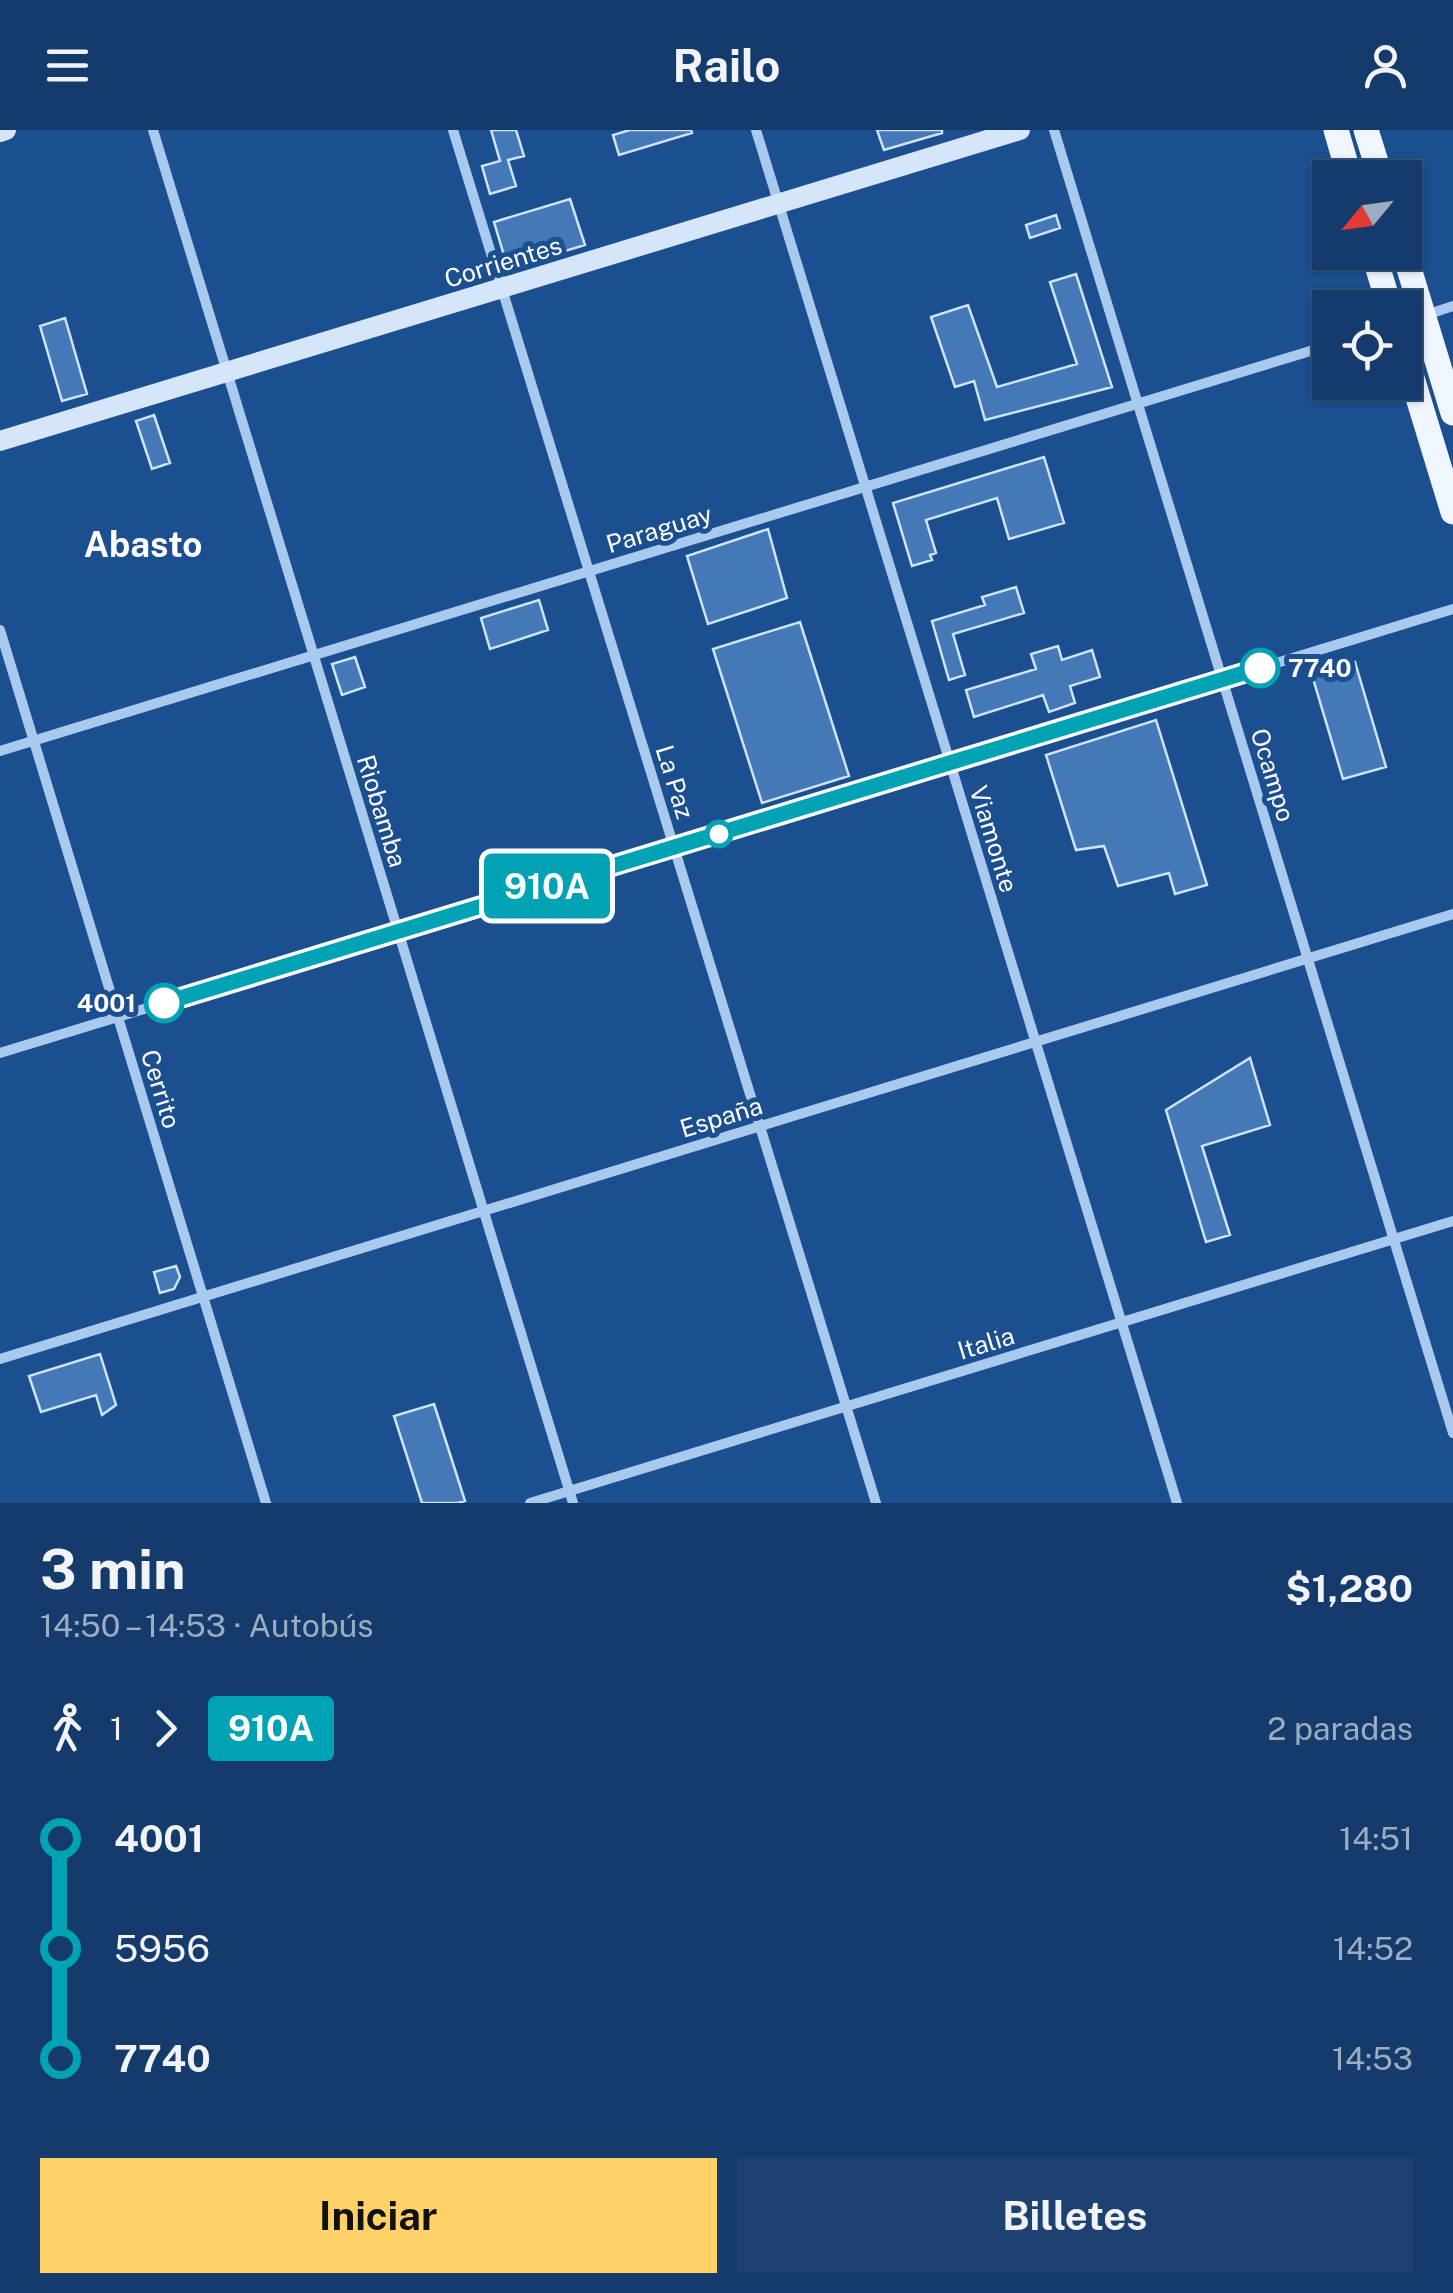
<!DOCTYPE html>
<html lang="es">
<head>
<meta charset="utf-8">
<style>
	:root { --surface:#143b6b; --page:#1d4271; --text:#f1f3f6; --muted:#9dadc1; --line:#33557e; --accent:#ffd166 }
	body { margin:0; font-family:"Public Sans",sans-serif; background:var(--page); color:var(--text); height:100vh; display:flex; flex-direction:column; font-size:38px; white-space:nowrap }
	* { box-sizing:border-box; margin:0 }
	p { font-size:32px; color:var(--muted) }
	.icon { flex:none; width:55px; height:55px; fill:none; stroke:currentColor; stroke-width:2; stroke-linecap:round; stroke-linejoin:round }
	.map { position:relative; height:1373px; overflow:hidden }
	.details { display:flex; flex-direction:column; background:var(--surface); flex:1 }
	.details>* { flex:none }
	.badge { padding:0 20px; border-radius:8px; font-size:35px; line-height:65px }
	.needle { width:65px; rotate:241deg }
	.fabs { position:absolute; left:1312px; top:30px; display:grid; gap:20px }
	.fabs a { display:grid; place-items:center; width:110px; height:110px; border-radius:0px; background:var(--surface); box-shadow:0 2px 8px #0004,0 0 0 2px var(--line); font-size:50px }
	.map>.badge { position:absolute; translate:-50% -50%; box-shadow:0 0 0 5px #fff }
	.legs { display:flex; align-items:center; gap:15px; height:110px; padding:0 40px; font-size:32px }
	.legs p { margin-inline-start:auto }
	.head { display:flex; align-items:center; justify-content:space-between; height:170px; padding:0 40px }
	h1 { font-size:55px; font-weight:700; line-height:75px }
	.button { display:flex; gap:20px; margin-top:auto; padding:20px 40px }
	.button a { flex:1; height:115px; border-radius:0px; background:var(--accent); color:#111; font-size:40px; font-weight:700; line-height:115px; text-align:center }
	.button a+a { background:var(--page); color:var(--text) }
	ul { padding:0 40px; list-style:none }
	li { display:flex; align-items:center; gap:35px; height:110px; font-size:38px }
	li i { display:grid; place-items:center; width:15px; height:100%; margin:0 12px; background:currentColor }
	li i::after { content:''; width:25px; height:25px; margin:-12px; border:8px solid; border-radius:50%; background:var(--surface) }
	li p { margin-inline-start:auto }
	li:first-child i { background:linear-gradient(#0000 50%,currentColor 0) }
	li:last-child i { background:linear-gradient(currentColor 50%,#0000 0) }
	header { display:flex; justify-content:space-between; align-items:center; height:130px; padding:0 40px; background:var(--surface); font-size:45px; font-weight:700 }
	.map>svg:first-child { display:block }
</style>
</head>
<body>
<header><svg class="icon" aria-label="menu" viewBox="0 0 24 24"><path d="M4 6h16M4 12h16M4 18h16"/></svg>Railo<svg class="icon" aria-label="person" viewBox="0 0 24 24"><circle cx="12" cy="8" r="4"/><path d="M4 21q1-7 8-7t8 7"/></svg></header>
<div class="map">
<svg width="1453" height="1373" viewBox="0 0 1453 1373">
	<rect width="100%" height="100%" fill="#1b4f8f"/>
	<!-- building -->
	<path fill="#4478b7" stroke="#cfe3fa" stroke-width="2.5" d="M491,0H516L524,26L508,30L516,56L490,64L482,36L500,31Z
		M630,0H691L692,3L619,25L613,5Z
		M877,0H942V3L884,20Z
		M570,69L585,115L519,135L503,122L494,92Z
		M1056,85L1060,98L1030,108L1026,95Z
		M1076,144L1112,257L985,290L974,251L955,257L931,187L968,175L997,257L1077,234L1050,152Z
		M65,188L87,264L62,271L40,196Z
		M154,285L170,333L152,339L136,291Z
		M1044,327L1064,393L1009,409L997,368L926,390L936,423L930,425L932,430L912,436L893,373Z
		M768,399L787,468L708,494L687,426Z
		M1016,457L1024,483L953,504L965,545L949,550L932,491L985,475L982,467Z
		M539,470L548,500L490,519L481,488Z
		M800,492L849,646L762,673L713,519Z
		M1058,516L1062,530L1092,520L1100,547L1070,556L1075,573L1049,582L1043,565L974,587L966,560L1036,539L1031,524Z
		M355,527L365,557L342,565L332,534Z
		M1355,532L1386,637L1343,649L1312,545Z
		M1156,590L1207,755L1175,764L1169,743L1118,756L1104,716L1076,720L1046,625Z
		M1250,928L1270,995L1202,1016L1230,1105L1206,1112L1166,980Z
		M176,1136L180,1147L174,1159L160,1163L154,1142Z
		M100,1224L116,1275L102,1285L96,1265L41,1282L29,1246Z
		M434,1274L465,1371L458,1373H422L394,1286Z"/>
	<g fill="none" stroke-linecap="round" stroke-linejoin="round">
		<!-- minor -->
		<path stroke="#a9c9ee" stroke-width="10" d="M153,0L573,1373
			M453,0L876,1373
			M756,0L1177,1373
			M1054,0L1453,1303
			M1405,192L1453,176
			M0,500L266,1373
			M0,621L1330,215
			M0,923L1453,479
			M0,1229L1453,784
			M530,1373L1453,1091"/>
		<!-- secondary -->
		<path stroke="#d6e6fa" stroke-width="20" d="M0,2L6,0
			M0,311L1020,0"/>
		<!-- primary -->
		<path stroke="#f0f6ff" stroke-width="25" d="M1336,0L1350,48
			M1366,0L1381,48
			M1373,122L1390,178
			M1404,122L1453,283
			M1405,225L1453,382"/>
	</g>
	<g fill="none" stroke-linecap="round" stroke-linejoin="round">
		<!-- line-1 casing -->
		<g stroke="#fff" stroke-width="22">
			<path id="line-1" d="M164,873L1260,538"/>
		</g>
		<!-- line-1 -->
		<use href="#line-1" stroke="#00a3b4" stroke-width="15"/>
	</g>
	<!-- markers -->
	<g fill="#fff" stroke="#00a3b4" stroke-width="5">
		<circle cx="1260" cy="538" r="18"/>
		<circle cx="719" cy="704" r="12"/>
		<circle cx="164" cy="873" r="18"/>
	</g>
	<g text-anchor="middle" stroke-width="10" stroke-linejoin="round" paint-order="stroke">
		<!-- street labels -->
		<g font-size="25" fill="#fff" stroke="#1b4f8f">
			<text transform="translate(503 132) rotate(-17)" y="9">Corrientes</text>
			<text transform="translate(659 399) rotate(-17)" y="9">Paraguay</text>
			<text transform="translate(1273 645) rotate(73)" y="9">Ocampo</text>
			<text transform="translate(675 652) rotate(73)" y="9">La Paz</text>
			<text transform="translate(382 681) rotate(73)" y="9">Riobamba</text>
			<text transform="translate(994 709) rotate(73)" y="9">Viamonte</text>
			<text transform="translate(161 959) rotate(73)" y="9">Cerrito</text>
			<text transform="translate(721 987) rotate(-17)" y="9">España</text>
			<text transform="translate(986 1213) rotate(-17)" y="9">Italia</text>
		</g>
		<!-- stop labels -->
		<g font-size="25" font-weight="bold" fill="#fff" stroke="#1b4f8f" text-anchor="start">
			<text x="1288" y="547">7740</text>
			<text x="136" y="882" text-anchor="end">4001</text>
		</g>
		<!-- district labels -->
		<g font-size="35" font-weight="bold" fill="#fff" stroke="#1b4f8f">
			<text x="143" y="427">Abasto</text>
		</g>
	</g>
</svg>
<div class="fabs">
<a><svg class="needle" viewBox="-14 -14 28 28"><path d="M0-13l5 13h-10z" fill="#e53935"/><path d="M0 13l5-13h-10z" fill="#9dadc1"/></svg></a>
<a><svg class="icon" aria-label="locate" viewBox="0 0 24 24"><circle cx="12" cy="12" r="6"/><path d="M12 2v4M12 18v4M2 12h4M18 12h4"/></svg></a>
</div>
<b class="badge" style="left:547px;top:756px;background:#00a3b4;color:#fff">910A</b>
</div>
<section class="details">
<div class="head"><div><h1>3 min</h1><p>14:50 – 14:53 · Autobús</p></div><b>$1,280</b></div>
<div class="legs"><svg class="icon" aria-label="walk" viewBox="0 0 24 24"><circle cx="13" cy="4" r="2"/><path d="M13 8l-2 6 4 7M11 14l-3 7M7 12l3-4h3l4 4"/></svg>1<svg class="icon" aria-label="forward" viewBox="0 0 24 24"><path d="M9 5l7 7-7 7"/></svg><b class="badge" style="background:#00a3b4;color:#fff">910A</b><p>2 paradas</p></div>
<ul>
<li><i style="color:#00a3b4"></i><b>4001</b><p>14:51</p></li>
<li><i style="color:#00a3b4"></i><span>5956</span><p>14:52</p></li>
<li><i style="color:#00a3b4"></i><b>7740</b><p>14:53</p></li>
</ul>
<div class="button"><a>Iniciar</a><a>Billetes</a></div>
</section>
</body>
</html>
